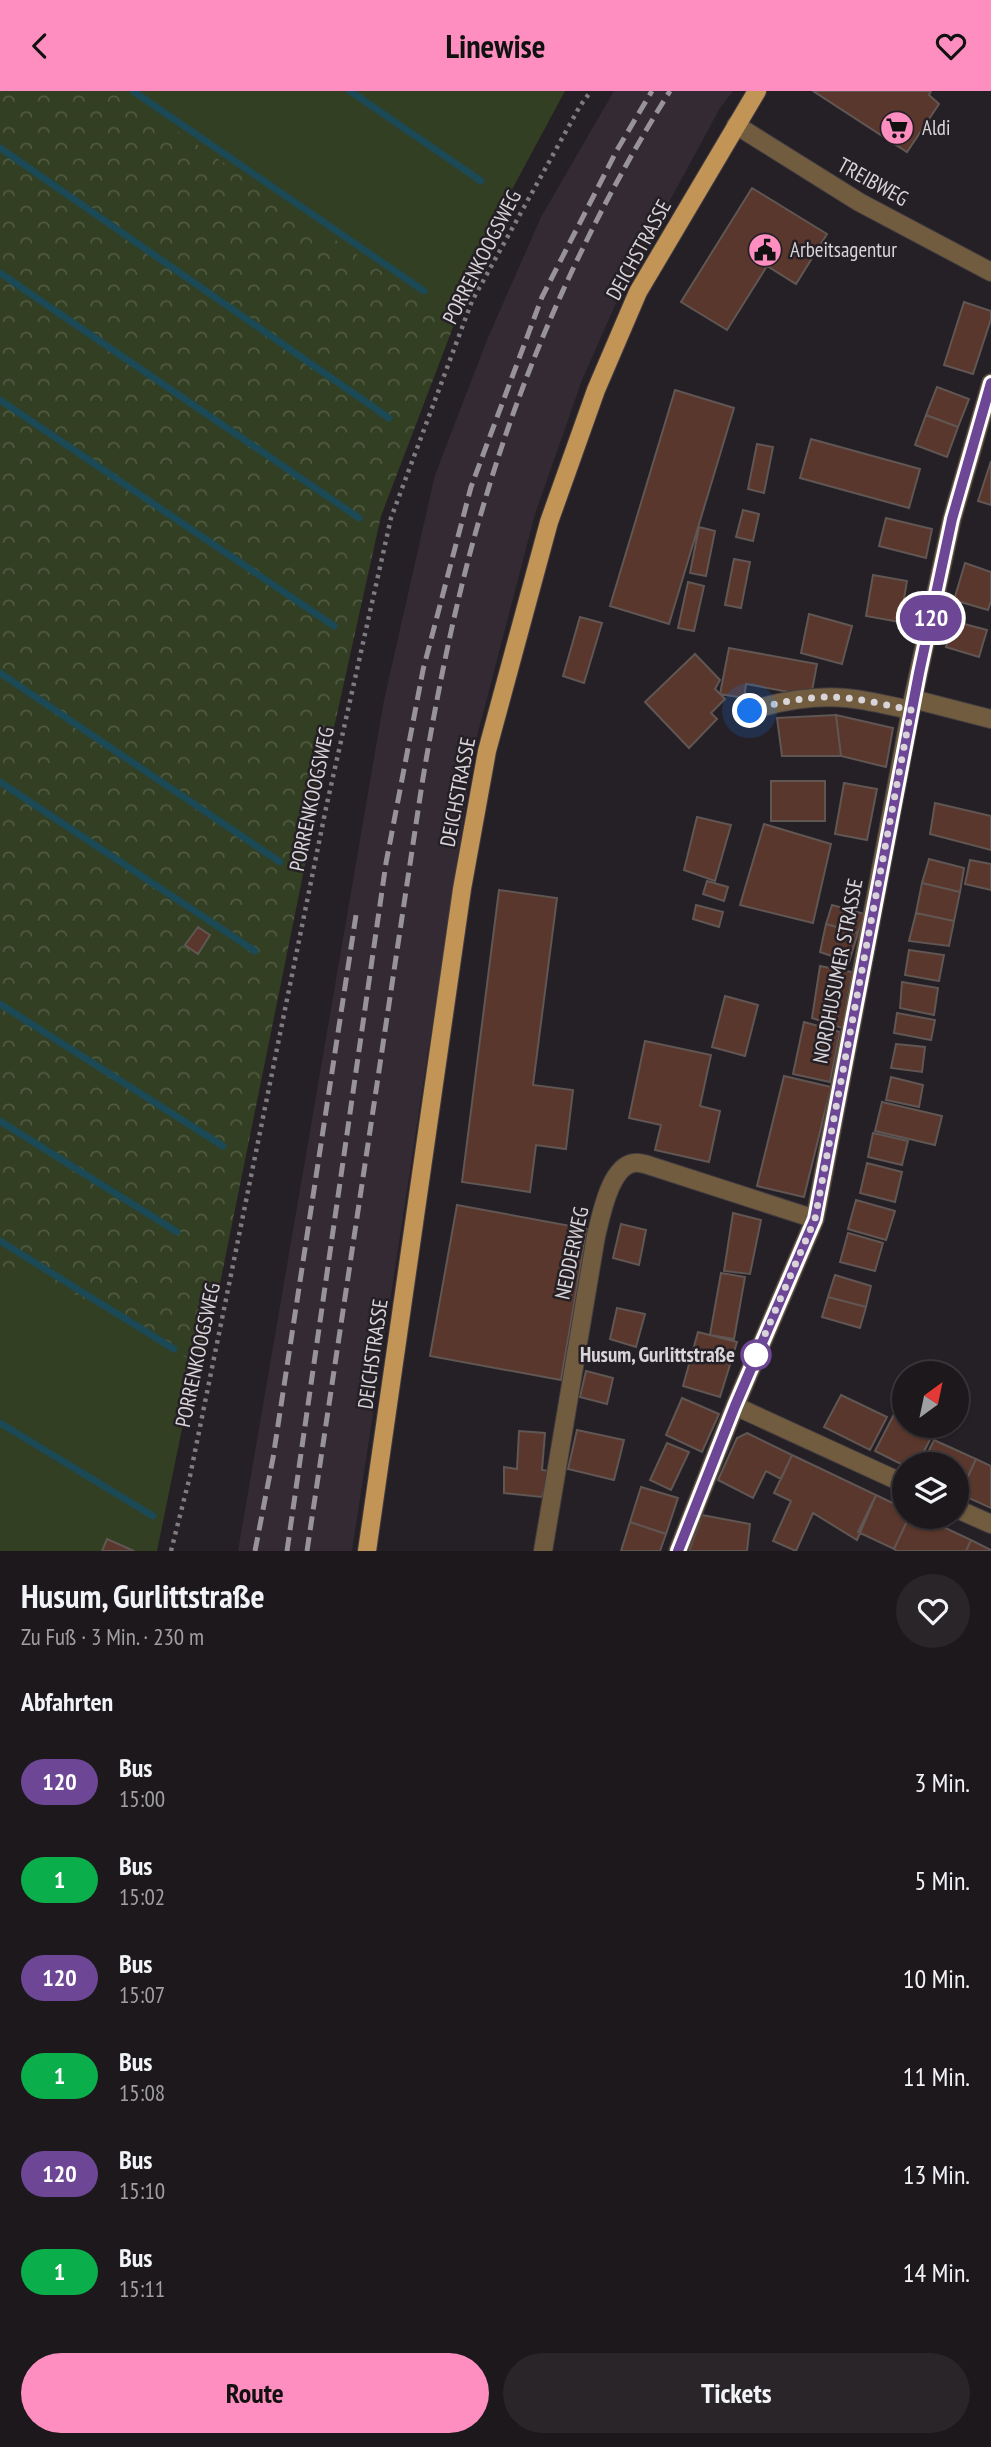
<!DOCTYPE html>
<html lang="de">
<head>
<meta charset="utf-8">
<style>
	:root { --surface:#1c181c; --page:#292529; --text:#f1f3f6; --muted:#a0a0a3; --line:#3a373b; --accent:#fd8ebf }
	body { margin:0; font-family:"PT Sans Narrow",sans-serif; background:var(--page); color:var(--text); height:100vh; display:flex; flex-direction:column; font-size:26px; white-space:nowrap }
	* { box-sizing:border-box; margin:0 }
	p { font-size:23px; color:var(--muted) }
	.icon { flex:none; width:38px; height:38px; fill:none; stroke:currentColor; stroke-width:2; stroke-linecap:round; stroke-linejoin:round }
	.map { position:relative; height:1460px; overflow:hidden }
	.panel { display:flex; flex-direction:column; background:var(--surface); flex:1 }
	.panel>* { flex:none }
	.badge { padding:0 14px; border-radius:23px; font-size:24px; line-height:46px }
	.needle { width:46px; rotate:33deg }
	.controls { position:absolute; left:892px; top:1270px; display:grid; gap:14px }
	.controls a { display:grid; place-items:center; width:77px; height:77px; border-radius:50%; background:var(--surface); box-shadow:0 2px 5px #0004,0 0 0 2px var(--line); font-size:35px }
	.you { position:absolute; width:35px; height:35px; margin:-18px; border:5px solid #fff; border-radius:50%; background:#1a73e8; box-shadow:0 0 0 10px #1a73e833 }
	.map>.badge { position:absolute; translate:-50% -50%; box-shadow:0 0 0 4px #fff }
	h2 { padding:0 21px; font-size:26px; line-height:63px }
	.round { display:grid; place-items:center; flex:none; width:74px; height:74px; border-radius:37px; background:var(--page) }
	.summary { display:flex; align-items:center; justify-content:space-between; height:119px; padding:0 21px }
	h1 { font-size:33px; font-weight:600; line-height:52px }
	.primary-button { display:flex; gap:14px; margin-top:auto; padding:14px 21px }
	.primary-button a { flex:1; height:80px; border-radius:42px; background:var(--accent); color:#111; font-size:28px; font-weight:600; line-height:80px; text-align:center }
	.primary-button a+a { background:var(--page); color:var(--text) }
	ul { padding:0; list-style:none }
	li { display:flex; align-items:center; gap:21px; height:98px; padding:0 21px }
	li div { flex:1 }
	li b { display:block; font-size:26px }
	li em { font-style:normal }
	li .badge { min-width:77px; font-weight:700; text-align:center }
	header { display:flex; justify-content:space-between; align-items:center; height:91px; padding:0 21px; background:var(--accent); color:#111; font-size:32px; font-weight:600 }
	.map>svg:first-child { display:block }
</style>
</head>
<body>
<header><svg class="icon" aria-label="back" viewBox="0 0 24 24"><path d="M15 5l-7 7 7 7"/></svg>Linewise<svg class="icon" aria-label="heart" viewBox="0 0 24 24"><path d="M12 20l-8-8c-3-5 5-10 8-4 3-6 11-1 8 4z"/></svg></header>
<div class="map">
<svg width="991" height="1460" viewBox="0 0 991 1460">
	<defs>
		<pattern id="park-crowns" width="20" height="18" patternUnits="userSpaceOnUse" patternTransform="scale(1.75)"><rect width="20" height="18" fill="#333f22"/><path d="M2 6a3 3 0 1 1 6 0M12 15a3 3 0 1 1 6 0" fill="none" stroke="#505a41"/></pattern>
	</defs>
	<rect width="100%" height="100%" fill="#252026"/>
	<!-- built -->
	<path fill="#342a34" d="M614,0H733L720,17L624,194L582,289L535,423L475,653L352,1460H238L384,609L435,384L487,249L541,126Z"/>
	<!-- grass -->
	<path fill="#333f22" d="M0,0H565L459,197L376,414L311,708L157,1460H0Z"/>
	<!-- park -->
	<path fill="url(#park-crowns)" d="M0,0H119L455,231L381,425L321,695L203,1276L76,1204L0,1175Z"/>
	<g fill="none" stroke-linecap="round" stroke-linejoin="round">
		<!-- stream -->
		<path stroke="#1c4956" stroke-width="7" d="M133,0L424,200
			M350,0L481,90
			M0,57L389,327
			M0,182L359,427
			M0,309L334,535
			M0,582L280,771
			M0,691L255,860
			M0,913L223,1055
			M0,1030L177,1141
			M0,1150L174,1258
			M0,1332L153,1425"/>
	</g>
	<!-- building -->
	<path fill="#5a372c" stroke="#605653" stroke-width="2" d="M813,0H931L929,4L939,13L907,61Z
		M752,97L827,143L796,193L767,175L727,239L681,211Z
		M964,211L991,220V228L973,283L944,274Z
		M937,296L969,308L958,336L926,324Z
		M675,299L734,317L669,533L610,515Z
		M926,324L958,336L947,366L915,354Z
		M811,348L920,378L909,417L800,387Z
		M757,353L773,356L764,402L748,398Z
		M991,370V414L978,410Z
		M743,419L759,423L753,450L736,446Z
		M886,427L932,438L926,467L879,455Z
		M699,436L715,440L706,485L690,482Z
		M734,468L750,471L741,517L725,514Z
		M965,472L991,481V510L988,519L954,509Z
		M873,484L907,490L900,531L866,525Z
		M688,491L704,495L694,540L678,537Z
		M809,523L852,535L842,573L801,562Z
		M580,526L602,532L584,592L563,585Z
		M953,530L987,539L979,566L946,556Z
		M729,557L817,573L811,605L746,593L744,607L720,603Z
		M695,563L720,589L715,598L725,608L711,622L717,628L689,657L645,611Z
		M836,624L893,637L886,676L841,665Z
		M836,624L841,665H782L777,627Z
		M771,690H825V730H771Z
		M844,692L877,698L867,749L835,743Z
		M935,712L991,725V759L930,743Z
		M697,726L731,734L715,790L684,779Z
		M764,733L831,753L813,832L740,814Z
		M929,768L964,777L960,801L922,792Z
		M970,769L991,773V799L965,793Z
		M707,790L728,796L724,810L703,803Z
		M922,792L960,801L954,830L916,822Z
		M499,799L557,807L533,994L573,999L566,1058L536,1054L530,1101L462,1091Z
		M696,814L723,821L719,836L693,828Z
		M832,814L864,823L858,842L826,833Z
		M916,822L954,830L949,855L909,850Z
		M826,833L858,842L849,871L820,861Z
		M198,836L210,844L198,863L185,854Z
		M909,859L944,864L939,890L905,884Z
		M820,875L852,881L842,937L812,927Z
		M902,891L938,897L934,924L900,917Z
		M725,905L758,914L745,965L712,956Z
		M897,922L935,929L931,949L894,942Z
		M804,931L840,941L830,991L793,983Z
		M645,950L711,964L700,1015L720,1020L709,1071L655,1059L661,1034L629,1027Z
		M896,953L925,956L922,981L891,977Z
		M784,985L831,996L804,1106L757,1095Z
		M891,986L923,994L919,1016L886,1009Z
		M882,1011L942,1025L935,1054L875,1040Z
		M873,1042L908,1050L902,1074L868,1066Z
		M867,1072L902,1081L895,1111L860,1102Z
		M856,1109L895,1120L886,1149L848,1138Z
		M457,1114L587,1138L561,1289L430,1265Z
		M733,1122L761,1129L750,1183L724,1180Z
		M621,1133L646,1139L639,1174L613,1167Z
		M848,1142L883,1152L875,1180L840,1171Z
		M721,1182L745,1186L734,1248L710,1244Z
		M835,1184L871,1195L866,1216L828,1206Z
		M828,1206L866,1216L860,1237L822,1226Z
		M617,1217L645,1223L636,1256L610,1248Z
		M698,1241L737,1251L720,1306L683,1295Z
		M586,1280L613,1287L607,1313L580,1306Z
		M905,1302V1335H937L917,1374L905,1375L875,1360Z
		M841,1304L887,1326L870,1359L824,1336Z
		M682,1307L719,1323L702,1361L666,1344Z
		M577,1339L624,1349L614,1389L568,1378Z
		M519,1340L545,1342L542,1379L549,1380L542,1406L504,1402V1376L517,1378Z
		M747,1342L792,1364L781,1388L766,1380L753,1407L718,1389L737,1347Z
		M934,1349L976,1368L960,1403L957,1402V1374H922Z
		M667,1352L689,1361L671,1399L650,1389Z
		M792,1364L876,1404L857,1449L813,1422L796,1460L773,1450L791,1410L774,1402Z
		M976,1368L991,1375V1417L960,1403Z
		M641,1396L678,1407L666,1443L630,1431Z
		M876,1404L905,1418V1426H909L894,1458L858,1441Z
		M702,1424L750,1433L747,1460H689Z
		M909,1426H922L971,1449L966,1460H897L894,1458Z
		M630,1431L666,1443L660,1460H621Z
		M107,1448L134,1460H102Z
		M971,1449L991,1459V1460H966Z"/>
	<g fill="none" stroke-linecap="round" stroke-linejoin="round">
		<!-- minor casing -->
		<g stroke="#423d42" stroke-width="20">
			<path id="minor" d="M736,34L859,111L991,181
				M913,608L991,628
				M750,620C779,610 815,604 846,607C868,609 890,615 911,619
				M735,1315L905,1393
				M957,1418L991,1433
				M543,1460L596,1145C601,1125 610,1075 634,1072C639,1071 645,1073 651,1075L815,1128
				M678,1460L735,1315L815,1128L913,608L952,428L991,292"/>
		</g>
		<!-- major casing -->
		<g stroke="#423d42" stroke-width="20">
			<path id="major" d="M367,1460L462,798L487,660L549,431L596,299L638,201L757,0"/>
		</g>
		<!-- path -->
		<path stroke="#807b80" stroke-width="4.5" stroke-dasharray="3.5 5" stroke-linecap="butt" d="M171,1460L190,1385L326,717L391,427L472,210L580,15L591,0"/>
		<!-- minor -->
		<use href="#minor" stroke="#715c3f" stroke-width="18"/>
		<!-- major -->
		<use href="#major" stroke="#c29557" stroke-width="18"/>
		<!-- rail -->
		<path stroke="#979398" stroke-width="5" stroke-dasharray="14 7" stroke-linecap="butt" d="M255,1460L273,1367L356,824
			M287,1460L386,772L423,579L471,396L542,206L617,59L652,0
			M307,1460L422,693C438,597 457,502 485,409C527,266 591,126 670,0"/>
	</g>
	<g fill="none" stroke-linecap="round" stroke-linejoin="round">
		<!-- line casing -->
		<g stroke="#fff" stroke-width="16">
			<path id="line" d="M678,1460L735,1315L815,1128L919,582L952,428L991,292"/>
		</g>
		<!-- line -->
		<use href="#line" stroke="#6e4696" stroke-width="10"/>
		<!-- walk -->
		<path stroke="#d8d4d8" stroke-width="7" stroke-dasharray="0 12.6" d="M750,620C774,612 804,606 830,606C857,606 885,614 911,619L815,1128L756,1264"/>
	</g>
	<!-- icons -->
	<defs>
		<g id="supermarket-disc" transform="scale(1.75)"><circle r="9.5" fill="#fd8ebf" stroke="#252026"/><path d="M-6-5.5h2.5l.6 2H6L4.5 2H-2.5L-4.4-4H-6ZM-1.5 3.2a1.3 1.3 0 1 0 .1 0ZM3 3.2a1.3 1.3 0 1 0 .1 0Z" fill="#111"/></g>
		<g id="civic-disc" transform="scale(1.75)"><circle r="9.5" fill="#fd8ebf" stroke="#252026"/><path d="M-.6-6.5H3V-4.5H.6V-3L4-1V1h2V6H-6V1h2V-1L-.6-3ZM-1.2 2.5V6h2.4V2.5Z" fill="#111"/></g>
	</defs>
	<g fill-rule="evenodd">
		<use href="#supermarket-disc" x="897" y="37"/>
		<use href="#civic-disc" x="765" y="159"/>
	</g>
	<!-- markers -->
	<circle fill="#fff" stroke="#6e4696" stroke-width="3.5" cx="756" cy="1264" r="14"/>
	<g text-anchor="middle" stroke-width="5" stroke-linejoin="round" paint-order="stroke">
		<!-- poi labels -->
		<g font-size="21" fill="#d8d4d8" stroke="#252026" text-anchor="start">
			<text x="922" y="44">Aldi</text>
			<text x="790" y="166">Arbeitsagentur</text>
		</g>
		<!-- street labels -->
		<g font-size="21" fill="#d8d4d8" stroke="#252026">
			<text transform="translate(873 91) rotate(29)" y="7">TREIBWEG</text>
			<text transform="translate(639 159) rotate(-61)" y="7">DEICHSTRASSE</text>
			<text transform="translate(482 166) rotate(-63)" y="7">PORRENKOOGSWEG</text>
			<text transform="translate(458 701) rotate(-79)" y="7">DEICHSTRASSE</text>
			<text transform="translate(312 708) rotate(-78)" y="7">PORRENKOOGSWEG</text>
			<text transform="translate(838 880) rotate(-79)" y="7">NORDHUSUMER STRASSE</text>
			<text transform="translate(572 1162) rotate(-78)" y="7">NEDDERWEG</text>
			<text transform="translate(373 1263) rotate(-82)" y="7">DEICHSTRASSE</text>
			<text transform="translate(198 1264) rotate(-78)" y="7">PORRENKOOGSWEG</text>
		</g>
		<!-- stop labels -->
		<g font-size="21" font-weight="bold" fill="#d8d4d8" stroke="#252026" text-anchor="end">
			<text x="735" y="1271">Husum, Gurlittstraße</text>
		</g>
	</g>
</svg>
<div class="controls">
<a><svg class="needle" viewBox="-14 -14 28 28"><path d="M0-13l5 13h-10z" fill="#e53935"/><path d="M0 13l5-13h-10z" fill="#a0a0a3"/></svg></a>
<a><svg class="icon" aria-label="layers" viewBox="0 0 24 24"><path d="M12 4l9 5-9 5-9-5zM3 14l9 5 9-5"/></svg></a>
</div>
<div class="you" style="left:750px;top:620px"></div>
<b class="badge" style="left:931px;top:527px;background:#6e4696;color:#fff">120</b>
</div>
<section class="panel">
<div class="summary"><div><h1>Husum, Gurlittstraße</h1><p>Zu Fuß · 3 Min. · 230 m</p></div><a class="round"><svg class="icon" aria-label="heart" viewBox="0 0 24 24"><path d="M12 20l-8-8c-3-5 5-10 8-4 3-6 11-1 8 4z"/></svg></a></div>
<h2>Abfahrten</h2>
<ul>
<li><span class="badge" style="background:#6e4696;color:#fff">120</span><div><b>Bus</b><p>15:00</p></div><em>3 Min.</em></li>
<li><span class="badge" style="background:#0aae4b;color:#fff">1</span><div><b>Bus</b><p>15:02</p></div><em>5 Min.</em></li>
<li><span class="badge" style="background:#6e4696;color:#fff">120</span><div><b>Bus</b><p>15:07</p></div><em>10 Min.</em></li>
<li><span class="badge" style="background:#0aae4b;color:#fff">1</span><div><b>Bus</b><p>15:08</p></div><em>11 Min.</em></li>
<li><span class="badge" style="background:#6e4696;color:#fff">120</span><div><b>Bus</b><p>15:10</p></div><em>13 Min.</em></li>
<li><span class="badge" style="background:#0aae4b;color:#fff">1</span><div><b>Bus</b><p>15:11</p></div><em>14 Min.</em></li>
</ul>
<div class="primary-button"><a>Route</a><a>Tickets</a></div>
</section>
</body>
</html>
